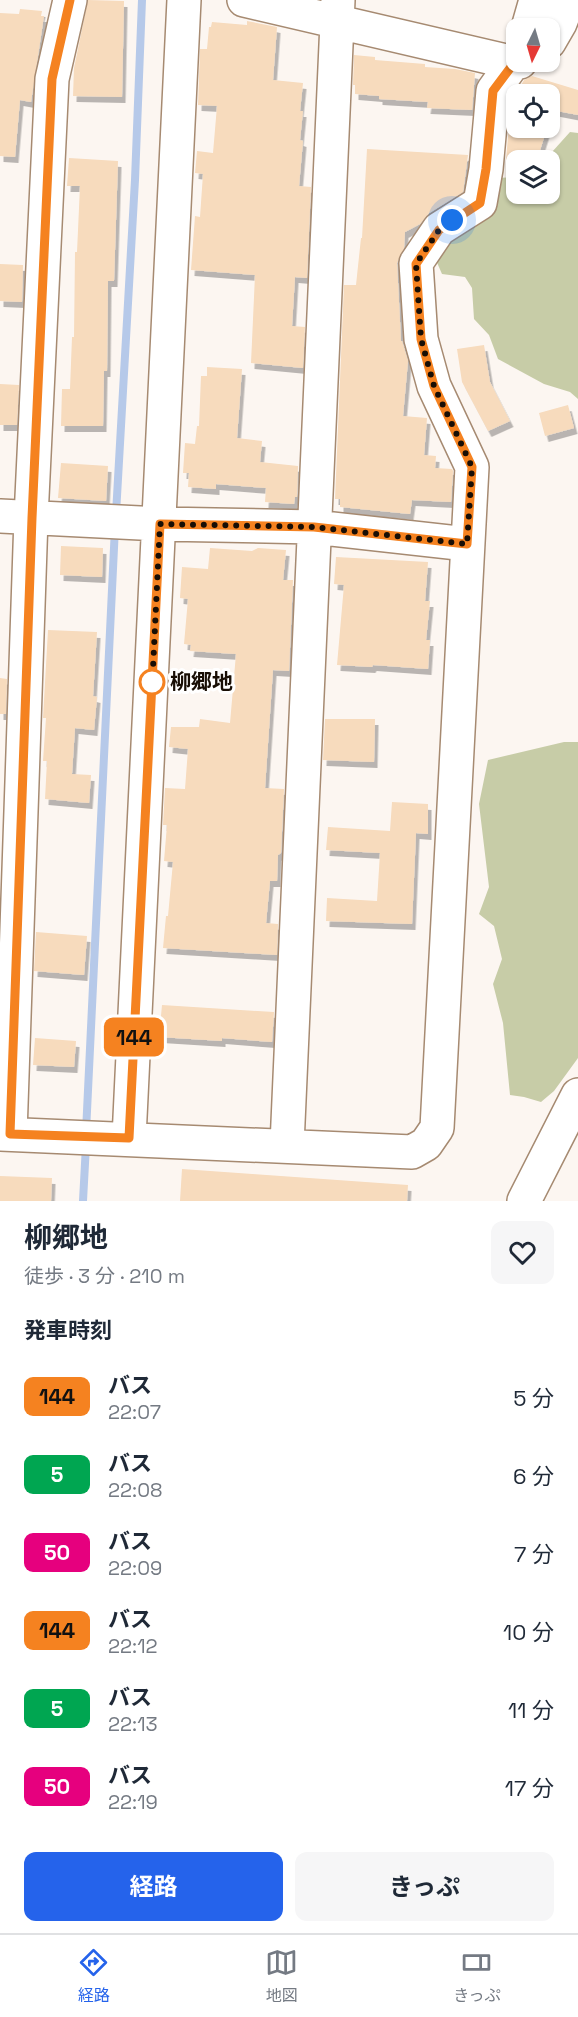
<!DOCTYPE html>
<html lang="ja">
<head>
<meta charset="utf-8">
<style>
	:root { --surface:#fff; --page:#f6f6f7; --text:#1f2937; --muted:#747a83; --line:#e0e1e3; --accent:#2563eb }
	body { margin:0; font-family:"Space Grotesk","Noto Sans JP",sans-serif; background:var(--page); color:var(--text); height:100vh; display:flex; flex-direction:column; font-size:22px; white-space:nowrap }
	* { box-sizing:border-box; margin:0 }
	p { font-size:20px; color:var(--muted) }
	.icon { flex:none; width:33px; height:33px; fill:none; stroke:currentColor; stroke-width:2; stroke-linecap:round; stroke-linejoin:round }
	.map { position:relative; height:1201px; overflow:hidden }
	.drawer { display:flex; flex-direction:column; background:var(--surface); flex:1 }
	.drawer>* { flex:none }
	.badge { padding:0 12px; border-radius:9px; font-size:21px; line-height:39px }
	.needle { width:39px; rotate:185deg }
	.controls { position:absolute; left:506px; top:18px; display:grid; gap:12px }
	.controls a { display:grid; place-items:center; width:54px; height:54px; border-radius:12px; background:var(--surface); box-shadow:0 2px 4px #0004; font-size:30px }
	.you { position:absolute; width:30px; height:30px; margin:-15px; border:4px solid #fff; border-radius:50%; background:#1a73e8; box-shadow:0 0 0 9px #1a73e833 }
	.map>.badge { position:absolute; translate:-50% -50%; box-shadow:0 0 0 3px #fff }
	h2 { padding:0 24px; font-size:22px; line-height:54px }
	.round { display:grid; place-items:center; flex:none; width:63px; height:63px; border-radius:12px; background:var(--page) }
	.headline { display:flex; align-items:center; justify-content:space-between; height:102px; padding:0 24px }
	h1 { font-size:28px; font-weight:700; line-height:45px }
	.primary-button { display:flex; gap:12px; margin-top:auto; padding:12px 24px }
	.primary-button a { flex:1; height:69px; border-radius:12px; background:var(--accent); color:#fff; font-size:24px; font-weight:700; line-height:69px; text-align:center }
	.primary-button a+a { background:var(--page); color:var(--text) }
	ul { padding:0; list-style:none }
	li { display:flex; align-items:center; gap:18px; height:78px; padding:0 24px }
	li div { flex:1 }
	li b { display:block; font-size:22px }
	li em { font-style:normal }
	li .badge { min-width:66px; font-weight:700; text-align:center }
	.tabs { display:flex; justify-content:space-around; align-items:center; height:84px; border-top:2px solid var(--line); background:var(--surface); font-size:16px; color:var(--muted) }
	.tabs a { display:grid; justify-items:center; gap:3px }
	.tabs .active { color:var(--accent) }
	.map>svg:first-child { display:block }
</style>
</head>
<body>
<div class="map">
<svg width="578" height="1201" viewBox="0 0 578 1201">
	<defs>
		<filter id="shadow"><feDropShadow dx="3.5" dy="6" stdDeviation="0" flood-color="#0004"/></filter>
	</defs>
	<rect width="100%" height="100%" fill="#fcf6f1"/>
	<!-- forest -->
	<path fill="#c7cca7" d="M570,132L578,133V399L570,392L544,384L498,359L489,335L474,319L472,288L465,277L442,274L435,258L499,178L516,177V194H549V160H541L552,152Z
		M564,742H578V1058L554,1091L541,1102L524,1097L510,1095L503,1023L493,984L502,959L494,926L479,914L489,887L479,804L488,760Z"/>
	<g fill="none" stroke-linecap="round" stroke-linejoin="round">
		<!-- stream -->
		<path stroke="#b6c9e9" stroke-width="8" d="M116,514L135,180L142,0
			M86,1132L115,527
			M83,1201L86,1145"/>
	</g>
	<!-- building -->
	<path fill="#f7dbbd" filter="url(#shadow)" d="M88,0L124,1L122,97L73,96L74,68Z
		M20,9L42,11L41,16H44L31,102L20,100L15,157L0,156V13L19,14Z
		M247,21L277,27L273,80L303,83L300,111H303L300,140L303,141L299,186L311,187L307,278L295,277L292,326L305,327L303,368L251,363L255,275L191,270L195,216L200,217L203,174L195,173L197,151L213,153L217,106L198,105L200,49H207L209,27H211L212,22L247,25Z
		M354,55L375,57V60L425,64V67L455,69L475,73L472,110L427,108L428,102L379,99V96L355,94V85H353Z
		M532,76L578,90V115L552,110L549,119V94H516L524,80Z
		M516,95V128H547L537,160H506L510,113Z
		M367,149L468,155L463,192L429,213L420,224L405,232L404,248L397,263L401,341H402L408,361L403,416L427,418L424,455L436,456L435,468L452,469L453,471L451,502L412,500L410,514L340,507V499H335L344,285H356L361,238H362Z
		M69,158L118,161L114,281H108L107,371H104L103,426H61L62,389H70L72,337H74L75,252H77L80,186H67Z
		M0,264L23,265L22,302L0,301Z
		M484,345L490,382L510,421L488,431L462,382L457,349Z
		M207,367L242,369L237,438L262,441L260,462L298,466L297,497H295L294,504L265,502L266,488L216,484V489L188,487L189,473H183L185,443L195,444L197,426H199L201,376H207Z
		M0,384L19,385L17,425H0Z
		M568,405L574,428L545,436L539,413Z
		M61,463L108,466L106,501L58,498Z
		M61,546L103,548L102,577L60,575Z
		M210,548L252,551L258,548L286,550L283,580H293L289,671L273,670L265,788L284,789L281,853L278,855L277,881H270L266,923L278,924L277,955L163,948L166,916H168L173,862L164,861L167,825H163L165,788L185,789L188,749L169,747L171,727H199L200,719L230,723L236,654L190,651L191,645L184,644L188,599L180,598L182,567L208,569Z
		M336,557L428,562L425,601H430L426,640H430L428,669L373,665L372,667L337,665L344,585L334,584Z
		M48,630L97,632L93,696L97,697L94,730L75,728L72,774L91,775L89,803L45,799L47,761H43L46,718H43Z
		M0,678L7,679L6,714H0Z
		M325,719H375L374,762L323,760Z
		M392,802L428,804V834L416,833L412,924L326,921L327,898L377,901L380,853L326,850L328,827L390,831Z
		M36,932L87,936L84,975L34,971Z
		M162,1005L274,1012L272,1042L222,1038V1041L159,1037Z
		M35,1038L76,1041L74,1067L33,1065Z
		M182,1169L408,1185L407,1201H180Z
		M0,1176L52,1178L51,1201H0Z"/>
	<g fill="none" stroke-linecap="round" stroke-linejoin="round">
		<!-- minor casing -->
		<g stroke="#a68a71" stroke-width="36">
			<path id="minor" d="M244,0L514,63L520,62
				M528,28L536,0
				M549,42L560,23L569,0
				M0,516L160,524L314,527L467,544
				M0,1134L412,1152L426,1144L437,1128L472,467L434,386L421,339L416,263L439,229L480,203L486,169L493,91L516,59
				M10,1134L31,518L52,79L70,0
				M129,1138L184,0
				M287,1145L338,0
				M524,1201L578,1095"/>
		</g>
		<!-- minor -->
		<use href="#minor" stroke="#fff" stroke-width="33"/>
	</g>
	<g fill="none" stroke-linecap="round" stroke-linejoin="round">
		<!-- line casing -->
		<g stroke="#fff" stroke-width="14">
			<path id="line" d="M70,0L52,79L32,518L10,1134L129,1138L160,524L314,527L467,544L472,467L434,386L421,339L416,264L439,230L480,203L486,169L493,91L514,63L520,62"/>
		</g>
		<!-- line -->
		<use href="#line" stroke="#f58220" stroke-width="9"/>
		<!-- walk -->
		<path stroke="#180e05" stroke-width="6" stroke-dasharray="0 10.8" d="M152,682V689L160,524L314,527L467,544L472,467L434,386L421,339L416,264L439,230L452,220"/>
	</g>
	<!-- markers -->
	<circle fill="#fff" stroke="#f58220" stroke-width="3" cx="152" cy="682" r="12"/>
	<g text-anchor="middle" stroke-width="6" stroke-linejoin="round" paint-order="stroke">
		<!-- stop labels -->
		<g font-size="21" font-weight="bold" fill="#180e05" stroke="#fff" text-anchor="start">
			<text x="170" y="689">柳郷地</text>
		</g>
	</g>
</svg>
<div class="controls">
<a><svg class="needle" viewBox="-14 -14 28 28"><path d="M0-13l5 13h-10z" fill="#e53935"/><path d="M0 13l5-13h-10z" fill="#747a83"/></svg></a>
<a><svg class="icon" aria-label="locate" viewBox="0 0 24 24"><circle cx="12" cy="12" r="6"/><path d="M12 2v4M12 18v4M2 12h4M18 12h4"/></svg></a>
<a><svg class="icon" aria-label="layers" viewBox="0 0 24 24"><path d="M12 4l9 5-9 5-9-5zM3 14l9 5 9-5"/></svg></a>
</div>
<div class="you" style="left:452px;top:220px"></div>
<b class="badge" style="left:134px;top:1037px;background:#f58220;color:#111">144</b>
</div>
<section class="drawer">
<div class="headline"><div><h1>柳郷地</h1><p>徒歩 · 3 分 · 210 m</p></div><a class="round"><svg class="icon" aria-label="heart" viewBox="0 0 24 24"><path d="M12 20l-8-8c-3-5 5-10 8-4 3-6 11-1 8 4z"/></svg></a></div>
<h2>発車時刻</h2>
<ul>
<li><span class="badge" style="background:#f58220;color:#111">144</span><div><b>バス</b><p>22:07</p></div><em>5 分</em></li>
<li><span class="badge" style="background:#00a651;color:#fff">5</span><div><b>バス</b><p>22:08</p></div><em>6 分</em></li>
<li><span class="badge" style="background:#e6007e;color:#fff">50</span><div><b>バス</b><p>22:09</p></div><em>7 分</em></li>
<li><span class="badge" style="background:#f58220;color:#111">144</span><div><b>バス</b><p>22:12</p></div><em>10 分</em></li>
<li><span class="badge" style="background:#00a651;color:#fff">5</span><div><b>バス</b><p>22:13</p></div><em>11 分</em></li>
<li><span class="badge" style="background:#e6007e;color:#fff">50</span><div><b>バス</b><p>22:19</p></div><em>17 分</em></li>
</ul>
<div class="primary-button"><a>経路</a><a>きっぷ</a></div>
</section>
<nav class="tabs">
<a class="active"><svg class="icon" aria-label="directions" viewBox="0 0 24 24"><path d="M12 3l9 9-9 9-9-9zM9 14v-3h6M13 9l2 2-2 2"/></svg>経路</a>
<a><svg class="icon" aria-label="map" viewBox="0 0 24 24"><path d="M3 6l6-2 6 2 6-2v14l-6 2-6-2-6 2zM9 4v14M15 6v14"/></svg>地図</a>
<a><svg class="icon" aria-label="tickets" viewBox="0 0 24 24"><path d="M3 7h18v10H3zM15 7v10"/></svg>きっぷ</a>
</nav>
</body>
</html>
